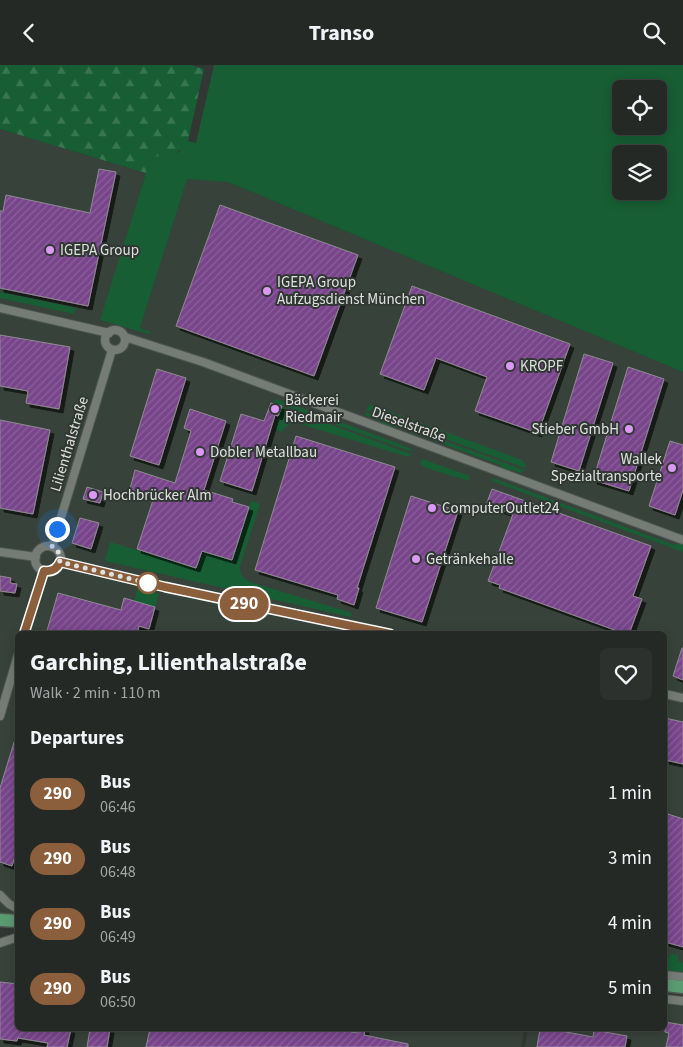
<!DOCTYPE html>
<html lang="en">
<head>
<meta charset="utf-8">
<style>
	:root { --surface:#252926; --page:#2d312e; --text:#f1f3f6; --muted:#a3a6a7; --line:#424543 }
	body { margin:0; font-family:"Source Sans 3",sans-serif; background:var(--page); color:var(--text); height:100vh; display:flex; flex-direction:column; font-size:19px; white-space:nowrap }
	* { box-sizing:border-box; margin:0 }
	p { font-size:16px; color:var(--muted) }
	.icon { flex:none; width:28px; height:28px; fill:none; stroke:currentColor; stroke-width:2; stroke-linecap:round; stroke-linejoin:round }
	.map { position:relative; flex:1; overflow:hidden }
	.details { position:absolute; left:15px; top:566px; width:652px; height:400px; display:flex; flex-direction:column; background:var(--surface); border-radius:8px; box-shadow:0 2px 12px #0003,0 0 0 1px var(--line) }
	.details>* { flex:none }
	.badge { padding:0 10px; border-radius:16px; font-size:18px; line-height:32px }
	.fabs { position:absolute; left:612px; top:15px; display:grid; gap:10px }
	.fabs a { display:grid; place-items:center; width:55px; height:55px; border-radius:8px; background:var(--surface); box-shadow:0 2px 12px #0003,0 0 0 1px var(--line); font-size:25px }
	.you { position:absolute; width:25px; height:25px; margin:-12px; border:4px solid #fff; border-radius:50%; background:#1a73e8; box-shadow:0 0 0 8px #1a73e833 }
	.map>.badge { position:absolute; translate:-50% -50%; box-shadow:0 0 0 2px #fff }
	h2 { padding:0 15px; font-size:19px; line-height:45px }
	.round { display:grid; place-items:center; flex:none; width:52px; height:52px; border-radius:8px; background:var(--page) }
	.summary { display:flex; align-items:center; justify-content:space-between; height:85px; padding:0 15px }
	h1 { font-size:24px; font-weight:700; line-height:38px }
	ul { padding:0; list-style:none }
	li { display:flex; align-items:center; gap:15px; height:65px; padding:0 15px }
	li div { flex:1 }
	li b { display:block; font-size:19px }
	li em { font-style:normal }
	li .badge { min-width:55px; font-weight:700; text-align:center }
	header { display:flex; justify-content:space-between; align-items:center; height:65px; padding:0 15px; background:var(--surface); font-size:22px; font-weight:700 }
	.map>svg:first-child { display:block }
</style>
</head>
<body>
<header><svg class="icon" aria-label="back" viewBox="0 0 24 24"><path d="M15 5l-7 7 7 7"/></svg>Transo<svg class="icon" aria-label="search" viewBox="0 0 24 24"><circle cx="10" cy="10" r="6"/><path d="M15 15l6 6"/></svg></header>
<div class="map">
<svg width="683" height="982" viewBox="0 0 683 982">
	<defs>
		<pattern id="forest-firs" width="22" height="20" patternUnits="userSpaceOnUse" patternTransform="scale(1.25)"><rect width="22" height="20" fill="#175e34"/><path d="M5 1l3.5 6h-7zM16 11l3.5 6h-7z" fill="#387551"/></pattern>
		<pattern id="building-hatch" width="6" height="6" patternUnits="userSpaceOnUse" patternTransform="scale(1.25)"><rect width="6" height="6" fill="#78458b"/><path d="M-1 1l2-2M0 6l6-6M5 7l2-2" fill="none" stroke="#8b609b"/></pattern>
		<filter id="shadow"><feDropShadow dx="4" dy="4" stdDeviation="0" flood-color="#0009"/></filter>
	</defs>
	<rect width="100%" height="100%" fill="#313733"/>
	<!-- built -->
	<path fill="#37433a" d="M0,64L146,108L101,255L149,268L150,267L140,263L187,113L228,117L683,307V922L665,920V569H18L17,857L0,855Z
		M13,875L18,876V964H524L521,982H0V882Z
		M665,939L683,940V982H525L528,964H665Z"/>
	<!-- green -->
	<path fill="#175e34" fill-rule="evenodd" d="M214,0H683V307L228,117L187,114L140,263L151,267L149,269L100,255L146,108L153,92L179,87L188,76L196,78ZM621,24H659V61H621ZM621,89H659V126H621Z
		M0,227L76,243L74,249L0,233Z
		M276,334L319,349L323,348L331,351L332,354L410,383L412,387L273,337Z
		M369,339L522,395L526,400L525,403L367,345Z
		M282,342L411,389L408,392L297,358C291,358 284,361 282,367L275,364Z
		M366,347L524,405L521,408L512,405L508,406L502,404L500,400L394,361L390,363L383,360L382,357L365,350Z
		M422,394L470,411L469,416L426,403L420,399Z
		M493,413L674,480L678,478L683,480V487L492,416Z
		M251,436L260,439L240,501C240,511 243,514 253,518L352,548L351,552L105,496L110,477L196,503L202,486L249,442Z
		M138,524L159,529L155,542L134,536Z
		M670,888L679,891L678,896L683,898V907L665,905V892L669,893Z"/>
	<!-- forest -->
	<path fill="url(#forest-firs)" d="M0,0H190L204,4L188,76C181,90 167,90 153,92L146,108L0,64Z"/>
	<!-- building -->
	<path fill="url(#building-hatch)" stroke="#908b92" filter="url(#shadow)" d="M99,104L116,107L88,241L0,223V146H3L6,130L90,148Z
		M220,140L358,190L314,311L176,261Z
		M412,221L570,279L538,368L475,346L487,312L436,293L424,325L380,309Z
		M0,270L70,282L59,344L26,338L28,326L0,321Z
		M584,289L613,298L579,406L551,397Z
		M628,302L664,314L629,426L593,415Z
		M157,304L186,313L159,400L130,391Z
		M271,338L282,341L278,351L275,350L252,426L220,416L241,349L264,356Z
		M190,344L226,356L204,425L233,434L232,437L249,442L232,495L202,486L196,503L137,484L154,432L130,424L135,405L175,418L191,366L184,363Z
		M0,355L50,365L33,449L0,443Z
		M296,371L395,402L357,523H359L354,540L337,534L338,530L255,505Z
		M670,376L683,380V425L675,450L649,441Z
		M87,422L103,427L100,438L83,434Z
		M492,424L651,481L633,531L642,534L629,569H619L620,567L499,523L500,520L488,516L513,449L486,440Z
		M411,431L458,446L422,557L376,543Z
		M80,453L99,458L91,484L72,478Z
		M0,511L11,513L10,518L17,519L15,528L0,526Z
		M58,528L121,545L124,533L155,542L149,564L139,561L137,569H46Z
		M682,583H683V615L673,611Z
		M665,653L683,657V699L665,695Z
		M16,671H18V782L12,801L0,797V723Z
		M665,748L683,754V882L665,877Z
		M0,917L18,919V964H71L67,982H47L48,978L18,973L17,976L0,974Z
		M665,957L683,960V982H666L669,968L665,967Z
		M90,964H110L107,982H87Z
		M150,964H336L357,968L358,964H365L364,970L408,979V982H146Z
		M540,964H550L593,972L594,965L627,971L625,982H537Z"/>
	<g fill="none" stroke-linecap="round" stroke-linejoin="round">
		<!-- street casing -->
		<g stroke="#505651" stroke-width="10">
			<path id="street" d="M0,243L109,268
				M105 275a10 10 0 1 1 20 0a10 10 0 1 1-20 0Z
				M125,272L203,297L683,475
				M35 494a13 13 0 1 1 26 0a13 13 0 1 1-26 0Z
				M52,482L112,285
				M0,487L36,492
				M60,497L165,522L389,569
				M24,569L44,506
				M665,629L683,633
				M0,651L18,590
				M0,830L9,839L18,844
				M0,878L18,872
				M665,910L683,912
				M665,934L683,936"/>
		</g>
		<!-- primary casing -->
		<g stroke="#505651" stroke-width="15">
			<path id="primary" d="M0,855L18,856
				M665,920L683,922"/>
		</g>
		<!-- street -->
		<use href="#street" stroke="#757c76" stroke-width="8"/>
		<!-- primary -->
		<use href="#primary" stroke="#5b9b72" stroke-width="12"/>
	</g>
	<g fill="none" stroke-linecap="round" stroke-linejoin="round">
		<!-- line casing -->
		<g stroke="#fff" stroke-width="11">
			<path id="line" d="M24,569L44,506C52,507 57,504 60,497L165,522L390,569"/>
		</g>
		<!-- line -->
		<use href="#line" stroke="#8b5e3c" stroke-width="8"/>
		<!-- walk -->
		<path stroke="#dee2df" stroke-width="5" stroke-dasharray="0 9" d="M57,464L52,482L58,486L60,497L148,518"/>
	</g>
	<!-- markers -->
	<g fill="#db99f5" stroke="#313733" stroke-width="2">
		<circle cx="50" cy="185" r="5"/>
		<circle cx="267" cy="226" r="5"/>
		<circle cx="510" cy="301" r="5"/>
		<circle cx="275" cy="344" r="5"/>
		<circle cx="629" cy="364" r="5"/>
		<circle cx="200" cy="387" r="5"/>
		<circle cx="672" cy="403" r="5"/>
		<circle cx="93" cy="430" r="5"/>
		<circle cx="432" cy="443" r="5"/>
		<circle cx="416" cy="494" r="5"/>
	</g>
	<circle fill="#fff" stroke="#8b5e3c" stroke-width="2.5" cx="148" cy="518" r="10"/>
	<g text-anchor="middle" stroke-width="4" stroke-linejoin="round" paint-order="stroke">
		<!-- poi labels -->
		<g font-size="15" fill="#dee2df" stroke="#313733" text-anchor="start">
			<text x="60" y="190">IGEPA Group</text>
			<text x="277" y="222">IGEPA Group<tspan x="277" dy="17">Aufzugsdienst München</tspan></text>
			<text x="520" y="306">KROPF</text>
			<text x="285" y="340">Bäckerei<tspan x="285" dy="17">Riedmair</tspan></text>
			<text x="619" y="369" text-anchor="end">Stieber GmbH</text>
			<text x="210" y="392">Dobler Metallbau</text>
			<text x="662" y="399" text-anchor="end">Wallek<tspan x="662" dy="17">Spezialtransporte</tspan></text>
			<text x="103" y="435">Hochbrücker Alm</text>
			<text x="442" y="448">ComputerOutlet24</text>
			<text x="426" y="499">Getränkehalle</text>
		</g>
		<!-- street labels -->
		<g font-size="15" fill="#dee2df" stroke="#313733">
			<text transform="translate(409 359) rotate(20)" y="5">Dieselstraße</text>
			<text transform="translate(69 379) rotate(-73)" y="5">Lilienthalstraße</text>
		</g>
	</g>
</svg>
<div class="fabs">
<a><svg class="icon" aria-label="locate" viewBox="0 0 24 24"><circle cx="12" cy="12" r="6"/><path d="M12 2v4M12 18v4M2 12h4M18 12h4"/></svg></a>
<a><svg class="icon" aria-label="layers" viewBox="0 0 24 24"><path d="M12 4l9 5-9 5-9-5zM3 14l9 5 9-5"/></svg></a>
</div>
<div class="you" style="left:57px;top:464px"></div>
<b class="badge" style="left:244px;top:539px;background:#8b5e3c;color:#fff">290</b>
<section class="details">
<div class="summary"><div><h1>Garching, Lilienthalstraße</h1><p>Walk · 2 min · 110 m</p></div><a class="round"><svg class="icon" aria-label="heart" viewBox="0 0 24 24"><path d="M12 20l-8-8c-3-5 5-10 8-4 3-6 11-1 8 4z"/></svg></a></div>
<h2>Departures</h2>
<ul>
<li><span class="badge" style="background:#8b5e3c;color:#fff">290</span><div><b>Bus</b><p>06:46</p></div><em>1 min</em></li>
<li><span class="badge" style="background:#8b5e3c;color:#fff">290</span><div><b>Bus</b><p>06:48</p></div><em>3 min</em></li>
<li><span class="badge" style="background:#8b5e3c;color:#fff">290</span><div><b>Bus</b><p>06:49</p></div><em>4 min</em></li>
<li><span class="badge" style="background:#8b5e3c;color:#fff">290</span><div><b>Bus</b><p>06:50</p></div><em>5 min</em></li>
</ul>
</section>
</div>
</body>
</html>
